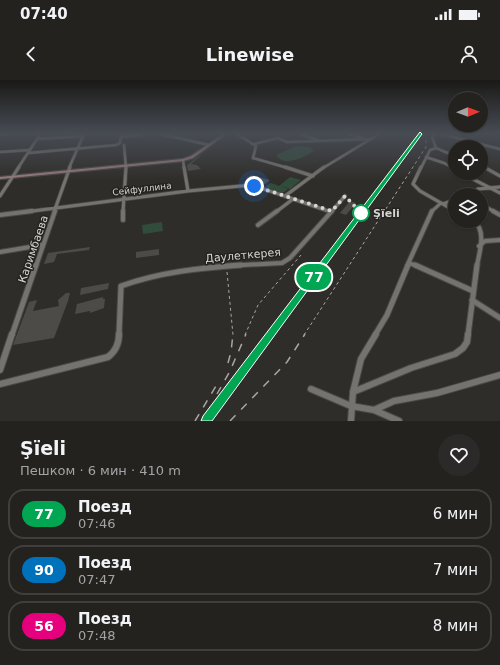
<!DOCTYPE html>
<html lang="ru">
<head>
<meta charset="utf-8">
<style>
	:root { --surface:#23221f; --page:#2b2a28; --text:#f1f3f6; --muted:#a3a4a4; --line:#403f3d }
	body { margin:0; font-family:"DejaVu Sans",sans-serif; background:var(--page); color:var(--text); height:100vh; display:flex; flex-direction:column; font-size:15px; white-space:nowrap }
	* { box-sizing:border-box; margin:0 }
	p { font-size:13px; color:var(--muted) }
	.icon { flex:none; width:22px; height:22px; fill:none; stroke:currentColor; stroke-width:2; stroke-linecap:round; stroke-linejoin:round }
	.map { position:relative; height:341px; overflow:hidden }
	.sheet { display:flex; flex-direction:column; background:var(--surface); flex:1 }
	.sheet>* { flex:none }
	.badge { padding:0 8px; border-radius:13px; font-size:14px; line-height:26px }
	.needle { width:26px; rotate:89deg }
	.tools { position:absolute; left:448px; top:12px; display:grid; gap:8px }
	.tools a { display:grid; place-items:center; width:40px; height:40px; border-radius:50%; background:var(--surface); box-shadow:0 1px 3px #0004,0 0 0 1px var(--line); font-size:20px }
	.you { position:absolute; width:20px; height:20px; margin:-10px; border:3px solid #fff; border-radius:50%; background:#1a73e8; box-shadow:0 0 0 6px #1a73e833 }
	.map>.badge { position:absolute; translate:-50% -50%; box-shadow:0 0 0 2px #fff }
	.round { display:grid; place-items:center; flex:none; width:42px; height:42px; border-radius:21px; background:var(--page) }
	.summary { display:flex; align-items:center; justify-content:space-between; height:68px; padding:0 20px }
	h1 { font-size:19px; font-weight:800; line-height:30px }
	ul { padding:0; list-style:none }
	li { display:flex; align-items:center; gap:12px; height:50px; margin:0 8px 6px; padding:0 12px; border:2px solid var(--line); border-radius:16px }
	li div { flex:1 }
	li b { display:block; font-size:15px }
	li em { font-style:normal }
	li .badge { min-width:44px; font-weight:700; text-align:center }
	.status { display:flex; justify-content:space-between; align-items:center; height:28px; padding:0 20px; background:var(--surface); direction:ltr }
	.status svg { height:11px; fill:currentColor }
	header { display:flex; justify-content:space-between; align-items:center; height:52px; padding:0 20px; background:var(--surface); font-size:18px; font-weight:800 }
	.map>svg:first-child { display:block }
</style>
</head>
<body>
<div class="status"><b>07:40</b><svg viewBox="0 0 49 12"><path d="M0 12V9h3v3zM5 12V6h3v6zM10 12V3h3v9zM15 12V0h3v12zM26 1h20v11H26zM47 4h2v5h-2z"/></svg></div>
<header><svg class="icon" aria-label="back" viewBox="0 0 24 24"><path d="M15 5l-7 7 7 7"/></svg>Linewise<svg class="icon" aria-label="person" viewBox="0 0 24 24"><circle cx="12" cy="8" r="4"/><path d="M4 21q1-7 8-7t8 7"/></svg></header>
<div class="map">
<svg width="500" height="341" viewBox="0 0 500 341">
	<rect width="100%" height="100%" fill="#2f2d29"/>
	<!-- green -->
	<path fill="#324c3b" d="M296,66L310,67L314,71C304,77 284,88 276,75Z
		M290,97L301,100L290,109L281,106L288,109L283,113L265,107L271,103L279,106Z
		M162,142L163,151L143,154L142,145Z"/>
	<!-- building -->
	<path fill="#4d4b47" d="M206,71L191,84L197,85L201,89L188,91L187,85Z
		M252,95L266,99L270,100L265,104L246,98Z
		M350,121L356,123L346,135L340,133Z
		M90,167L89,170L57,174L54,182L44,184L48,173Z
		M159,169V175L136,178V172Z
		M109,203L108,209L80,215L81,208Z
		M66,213H70L68,221L54,258L13,265L29,222L37,220L33,231L59,226L58,220Z
		M103,217V219H105L104,228L90,233V231L75,234L77,224Z"/>
	<g fill="none" stroke-linecap="round" stroke-linejoin="round">
		<!-- minor-far4 casing -->
		<g stroke="#4c4a48" stroke-width="3.5">
			<path id="minor-far4" d="M161,54L209,65
				M237,54L256,66L253,78L288,88
				M300,54L317,60
				M348,54L363,58
				M442,54L500,69
				M0,55L9,54
				M121,57L140,55
				M37,59L83,56
				M254,64L278,58L287,62L370,59
				M124,65L126,88
				M436,68L455,76
				M0,72L30,70
				M28,73L116,65L120,63L121,54
				M426,77L444,83L453,88
				M183,80L184,88
				M481,86L486,88
				M18,88L39,56
				M69,88L84,54
				M323,88L379,54
				M421,88L430,70L436,68L432,57L435,54"/>
		</g>
		<!-- minor-far3 casing -->
		<g stroke="#4c4a48" stroke-width="4.5">
			<path id="minor-far3" d="M184,87L188,111
				M285,87L313,96
				M421,87L413,104L420,111L455,131
				M451,87L455,90
				M484,87L500,96
				M461,93L500,113
				M469,115L478,109L500,107
				M0,116L19,87
				M285,116L324,87
				M443,124L455,120
				M481,124L495,132
				M332,131L345,116
				M25,132L188,111L252,105L331,132
				M54,132L70,87
				M123,132L126,87
				M276,132L293,119
				M431,132L441,123"/>
		</g>
		<!-- minor-far2 casing -->
		<g stroke="#4c4a48" stroke-width="6">
			<path id="minor-far2" d="M493,131L500,135
				M0,135L32,131
				M123,140V131
				M474,141C487,151 479,173 477,186
				M258,145L277,131
				M479,166L485,161L500,160
				M0,172L42,165
				M409,183L417,186
				M36,186L55,131
				M225,186L282,183L290,178L332,131
				M407,186L432,131"/>
		</g>
		<!-- minor-far1 casing -->
		<g stroke="#4c4a48" stroke-width="7">
			<path id="minor-far1" d="M415,185L473,211
				M472,220L500,238
				M12,255L36,185
				M119,255L121,206C160,192 200,188 241,185
				M375,255L387,235L408,185
				M468,255L477,185"/>
		</g>
		<!-- minor casing -->
		<g stroke="#4c4a48" stroke-width="8">
			<path id="minor" d="M0,290L12,254
				M0,304L108,277C116,271 119,264 119,254
				M311,309L351,326L374,330L399,341
				M353,312L411,288L455,274L463,268L467,262L468,254
				M374,330L394,321L437,313L500,295
				M351,341L353,312L361,279L376,254"/>
		</g>
		<!-- secondary casing -->
		<g stroke="#4c4a48" stroke-width="2.5">
			<path id="secondary" d="M224,54H226L193,78L183,81L0,99V97L183,79L191,76Z"/>
		</g>
		<!-- minor-far4 -->
		<use href="#minor-far4" stroke="#75736f" stroke-width="2.5"/>
		<!-- minor-far3 -->
		<use href="#minor-far3" stroke="#75736f" stroke-width="3"/>
		<!-- minor-far2 -->
		<use href="#minor-far2" stroke="#75736f" stroke-width="4"/>
		<!-- minor-far1 -->
		<use href="#minor-far1" stroke="#75736f" stroke-width="5"/>
		<!-- minor -->
		<use href="#minor" stroke="#75736f" stroke-width="6"/>
		<!-- secondary -->
		<use href="#secondary" fill="#9a7a7d" fill-rule="evenodd"/>
		<!-- rail-far1 -->
		<path stroke="#a8a7a4" stroke-width="1" stroke-dasharray="3 3" stroke-linecap="butt" d="M227,192L233,255
			M245,255L258,225L301,175
			M268,255L419,54
			M304,255L426,67V57"/>
		<!-- rail -->
		<path stroke="#a8a7a4" stroke-width="1.5" stroke-dasharray="8 8" stroke-linecap="butt" d="M228,283L231,272L233,254
			M217,314L230,291L246,254
			M195,341L216,306
			M203,341L268,254
			M230,341L287,282L305,254"/>
	</g>
	<!-- sky -->
	<linearGradient id="sky" x2="0" y2="1"><stop stop-color="#1a1917"/><stop offset="0.53" stop-color="#474c54"/><stop offset="1" stop-color="#474c54" stop-opacity="0"/></linearGradient>
	<rect width="500" height="101" fill="url(#sky)"/>
	<!-- line -->
	<path fill="#00a651" stroke="#fff" d="M420,52L422,54L212,341H201L203,336Z"/>
	<g fill="none" stroke-linecap="round" stroke-linejoin="round">
		<!-- walk -->
		<path stroke="#d5d4d2" stroke-width="4" stroke-dasharray="0 7.2" d="M254,106L332,131L345,116L361,133"/>
	</g>
	<!-- markers -->
	<circle fill="#fff" stroke="#00a651" stroke-width="2" cx="361" cy="133" r="8"/>
	<g text-anchor="middle" stroke-width="3" stroke-linejoin="round" paint-order="stroke">
		<!-- far-street labels -->
		<g font-size="9" fill="#d5d4d2" stroke="#252320">
			<text transform="translate(142 109) rotate(-7)" y="3">Сейфуллина</text>
		</g>
		<!-- stop labels -->
		<g font-size="11" font-weight="bold" fill="#d5d4d2" stroke="#252320" text-anchor="start">
			<text x="373" y="137">Şïeli</text>
		</g>
		<!-- street labels -->
		<g font-size="11" fill="#d5d4d2" stroke="#252320">
			<text transform="translate(33 169) rotate(-71)" y="4">Каримбаева</text>
			<text transform="translate(243 175) rotate(-5)" y="4">Даулеткерея</text>
		</g>
	</g>
</svg>
<div class="tools">
<a><svg class="needle" viewBox="-14 -14 28 28"><path d="M0-13l5 13h-10z" fill="#e53935"/><path d="M0 13l5-13h-10z" fill="#a3a4a4"/></svg></a>
<a><svg class="icon" aria-label="locate" viewBox="0 0 24 24"><circle cx="12" cy="12" r="6"/><path d="M12 2v4M12 18v4M2 12h4M18 12h4"/></svg></a>
<a><svg class="icon" aria-label="layers" viewBox="0 0 24 24"><path d="M12 4l9 5-9 5-9-5zM3 14l9 5 9-5"/></svg></a>
</div>
<div class="you" style="left:254px;top:106px"></div>
<b class="badge" style="left:314px;top:197px;background:#00a651;color:#fff">77</b>
</div>
<section class="sheet">
<div class="summary"><div><h1>Şïeli</h1><p>Пешком · 6 мин · 410 m</p></div><a class="round"><svg class="icon" aria-label="heart" viewBox="0 0 24 24"><path d="M12 20l-8-8c-3-5 5-10 8-4 3-6 11-1 8 4z"/></svg></a></div>
<ul>
<li><span class="badge" style="background:#00a651;color:#fff">77</span><div><b>Поезд</b><p>07:46</p></div><em>6 мин</em></li>
<li><span class="badge" style="background:#0072bc;color:#fff">90</span><div><b>Поезд</b><p>07:47</p></div><em>7 мин</em></li>
<li><span class="badge" style="background:#e6007e;color:#fff">56</span><div><b>Поезд</b><p>07:48</p></div><em>8 мин</em></li>
</ul>
</section>
</body>
</html>
